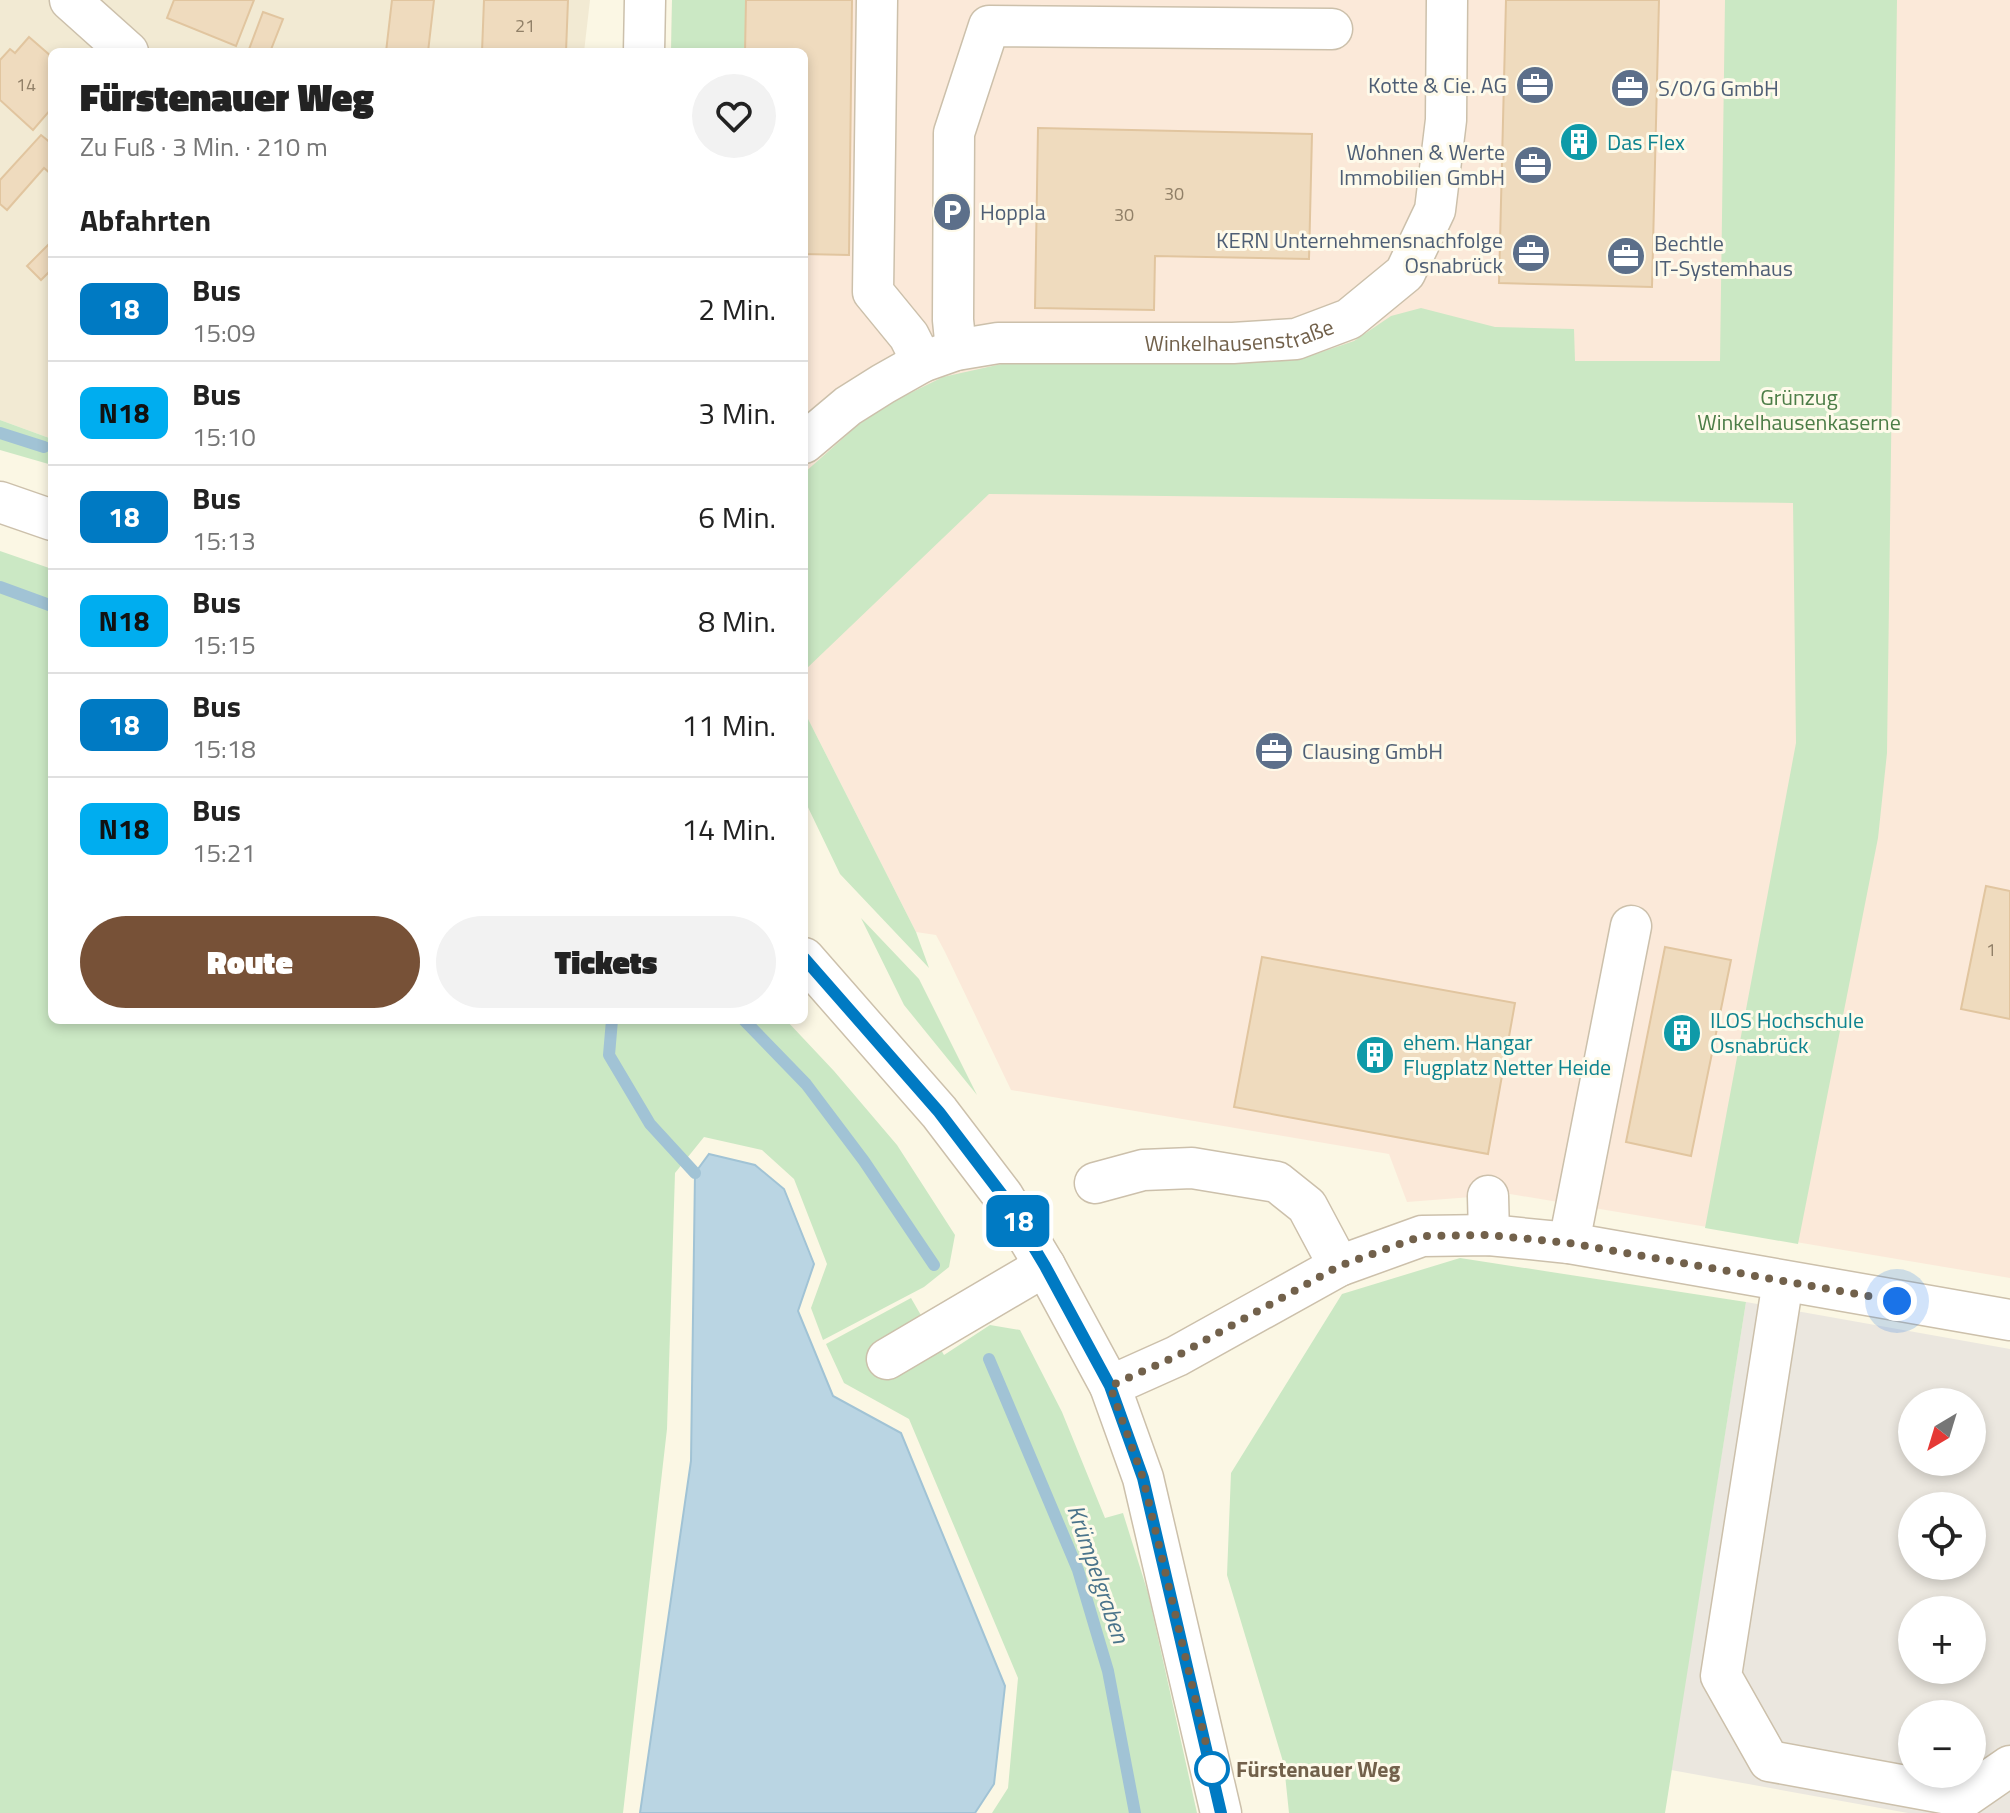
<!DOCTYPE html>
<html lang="de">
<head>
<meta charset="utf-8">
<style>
	:root { --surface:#fff; --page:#f2f2f2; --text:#222; --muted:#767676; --line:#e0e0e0; --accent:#775137 }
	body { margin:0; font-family:"Titillium Web",sans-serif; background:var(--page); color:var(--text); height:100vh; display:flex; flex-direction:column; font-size:30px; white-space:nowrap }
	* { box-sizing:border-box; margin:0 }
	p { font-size:26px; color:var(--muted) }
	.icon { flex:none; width:44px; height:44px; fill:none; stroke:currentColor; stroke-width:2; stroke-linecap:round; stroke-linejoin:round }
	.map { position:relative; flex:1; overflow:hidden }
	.panel { position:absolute; left:48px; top:48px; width:760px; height:976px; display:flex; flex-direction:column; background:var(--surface); border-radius:12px; box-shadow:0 4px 12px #0003 }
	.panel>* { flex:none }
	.badge { padding:0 16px; border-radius:12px; font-size:28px; line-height:52px }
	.needle { width:52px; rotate:218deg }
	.buttons { position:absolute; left:1898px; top:1388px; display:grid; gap:16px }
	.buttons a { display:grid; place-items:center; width:88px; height:88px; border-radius:50%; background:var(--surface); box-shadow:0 4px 12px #0003; font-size:40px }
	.you { position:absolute; width:40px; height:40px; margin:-20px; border:6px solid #fff; border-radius:50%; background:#1a73e8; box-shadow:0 0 0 12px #1a73e833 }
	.map>.badge { position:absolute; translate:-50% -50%; box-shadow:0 0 0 4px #fff }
	h2 { padding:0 32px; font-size:30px; line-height:72px }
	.round { display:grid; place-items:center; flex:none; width:84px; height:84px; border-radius:42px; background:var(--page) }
	.head { display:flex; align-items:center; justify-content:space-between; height:136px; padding:0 32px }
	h1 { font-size:38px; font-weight:800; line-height:60px }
	.cta { display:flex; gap:16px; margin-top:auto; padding:16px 32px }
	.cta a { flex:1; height:92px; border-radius:48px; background:var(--accent); color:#fff; font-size:32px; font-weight:800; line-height:92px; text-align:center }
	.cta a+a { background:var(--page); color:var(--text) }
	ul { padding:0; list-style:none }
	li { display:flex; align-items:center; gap:24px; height:104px; padding:0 32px; border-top:2px solid var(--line) }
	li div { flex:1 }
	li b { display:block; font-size:30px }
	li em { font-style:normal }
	li .badge { min-width:88px; font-weight:700; text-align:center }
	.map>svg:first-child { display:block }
</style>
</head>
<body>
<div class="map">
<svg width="2010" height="1813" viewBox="0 0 2010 1813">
	<rect width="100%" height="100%" fill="#fbf7e4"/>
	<!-- residential -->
	<path fill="#f2ead3" d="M0,0H590L584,52H52V439L0,420Z"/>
	<!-- commercial -->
	<path fill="#fbe9d9" d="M672,0H2010V1278L1510,1194L1407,1202L1389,1154L1011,1090L945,952L936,935L916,932L804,711V52H671Z"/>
	<!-- industrial -->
	<path fill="#ebe7df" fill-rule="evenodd" d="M1746,1302L2010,1349V1813H1908L1671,1770ZM1912,1402H1972V1462H1912ZM1912,1506H1972V1566H1912ZM1912,1610H1972V1670H1912ZM1912,1714H1972V1774H1912Z"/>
	<!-- green -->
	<path fill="#cbe8c4" d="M672,0H746L745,52H671Z
		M1725,0H1897L1887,753L1878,838L1798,1244L1705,1228L1796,743L1793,503L989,494L804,671V473L858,425L892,402L943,377L1006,363L1271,361L1304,358L1354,341L1391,316L1421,308L1495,327L1574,329L1575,361H1720Z
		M0,420L52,439V465L0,450Z
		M0,551L52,569V1020H786L834,1071L897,1145L955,1235L949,1267L924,1287L823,1340L811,1308L827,1264L794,1179L762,1150L704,1137L675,1173L667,1429L623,1813H0Z
		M804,711L916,932L929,968L840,874L804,799Z
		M861,918L919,979L977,1095L904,1005Z
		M1460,1258L1746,1302L1665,1813H1289L1284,1765L1227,1575L1231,1473L1342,1294Z
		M911,1298L944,1355L990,1325L1020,1330L1062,1412L1105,1518L1123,1513L1148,1593L1197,1813H992L1008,1788L1018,1678L909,1419L844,1383L826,1344Z"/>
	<!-- water -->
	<path fill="#bad5e3" stroke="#a1c3d5" stroke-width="2" d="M709,1154L755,1165L784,1189L814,1264L798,1311L833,1396L901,1433L1005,1686L994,1784L975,1813H640L691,1461L695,1173Z"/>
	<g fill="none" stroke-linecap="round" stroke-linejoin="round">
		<!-- stream -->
		<path stroke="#a1c3d5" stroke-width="12" d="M0,433L44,447
			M0,587L52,606
			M612,1020L609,1055L650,1124L695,1173
			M744,1020L806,1084L864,1161L934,1265
			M989,1359L1078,1570L1108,1671L1135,1813"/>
	</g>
	<!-- building -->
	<path fill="#efdbbe" stroke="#e1c59f" stroke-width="2" d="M174,0H254L236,46L167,18Z
		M392,0H434L428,52H386Z
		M484,0H568L566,52H482Z
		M746,0H852L849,255L804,254V52H745Z
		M1506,0H1659L1652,287L1499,283Z
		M263,12L283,19L270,52H248Z
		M29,37L52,57V108L33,130L0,100V60L10,49L15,53Z
		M1038,128L1312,134L1309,259L1155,256L1154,310L1035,308Z
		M41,135L52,144V175L44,168L7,210L0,204V180Z
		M52,241V269L41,280L27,266Z
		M1986,886L2010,891V1019L1961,1009Z
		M1665,947L1731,960L1691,1156L1626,1142Z
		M1262,957L1515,1003L1488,1154L1234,1107Z"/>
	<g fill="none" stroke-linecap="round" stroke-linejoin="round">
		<!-- minor casing -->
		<g stroke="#ccc0ab" stroke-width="43">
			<g id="minor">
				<path d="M70,0L128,52"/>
				<path d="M877,0L873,292L909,336L922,362"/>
				<path d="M644,52L645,0"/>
				<path d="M956,350L953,320L954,133L989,26L1332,29"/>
				<path id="s1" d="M804,443L848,406L883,384L922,362L956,350L998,343H1233L1296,339L1349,319L1405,273L1435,210L1446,120L1447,0"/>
				<path d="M0,502L52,520"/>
				<path d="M804,958L939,1112L1003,1196L1045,1266L1110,1386L1143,1478L1221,1813"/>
				<path d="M1095,1183L1143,1170L1192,1168L1277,1182L1307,1206L1339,1266"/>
				<path d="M1488,1196L1489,1235"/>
				<path d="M1569,1243L1631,926"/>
				<path d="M1783,1281L1721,1676L1769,1761L1965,1797L2010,1766"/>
				<path d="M887,1359L1045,1266"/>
				<path d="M1110,1386L1177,1356L1339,1266L1422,1236L1489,1235L1569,1243L2010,1320"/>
			</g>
		</g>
		<!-- minor -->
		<use href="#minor" stroke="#fff" stroke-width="40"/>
	</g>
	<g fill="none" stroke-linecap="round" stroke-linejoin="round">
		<!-- line casing -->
		<g stroke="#fff" stroke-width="18">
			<path id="line" d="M804,958L939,1112L1003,1196L1045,1266L1110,1386L1143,1478L1221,1813"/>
		</g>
		<!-- line -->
		<use href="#line" stroke="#007ac3" stroke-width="12"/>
		<!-- walk -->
		<path stroke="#72614b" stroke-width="8" stroke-dasharray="0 14.4" d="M1212,1769L1143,1478L1110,1386L1177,1356L1339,1266L1422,1236L1489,1235L1569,1243L1897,1301"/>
	</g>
	<!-- icons -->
	<defs>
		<g id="office-disc" transform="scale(2)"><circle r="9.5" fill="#5c6f8a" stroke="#fefaea"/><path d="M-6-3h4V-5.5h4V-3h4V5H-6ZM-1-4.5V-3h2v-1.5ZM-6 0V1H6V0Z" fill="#fff"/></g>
		<g id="building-disc" transform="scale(2)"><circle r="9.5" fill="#0f9aa8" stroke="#fefaea"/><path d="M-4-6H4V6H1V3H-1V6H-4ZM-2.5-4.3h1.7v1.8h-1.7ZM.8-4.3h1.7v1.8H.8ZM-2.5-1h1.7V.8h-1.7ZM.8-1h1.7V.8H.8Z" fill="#fff"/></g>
		<g id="parking-disc" transform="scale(2)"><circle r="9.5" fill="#5c6f8a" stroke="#fefaea"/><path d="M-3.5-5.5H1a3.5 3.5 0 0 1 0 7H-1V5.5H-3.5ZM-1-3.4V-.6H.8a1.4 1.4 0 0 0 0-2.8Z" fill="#fff"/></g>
	</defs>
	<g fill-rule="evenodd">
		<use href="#office-disc" x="1535" y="85"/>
		<use href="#office-disc" x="1630" y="88"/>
		<use href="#building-disc" x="1579" y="142"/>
		<use href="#office-disc" x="1533" y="165"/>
		<use href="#parking-disc" x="952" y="212"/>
		<use href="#office-disc" x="1531" y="253"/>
		<use href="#office-disc" x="1626" y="256"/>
		<use href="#office-disc" x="1274" y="751"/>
		<use href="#building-disc" x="1682" y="1033"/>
		<use href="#building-disc" x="1375" y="1055"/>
	</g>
	<!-- markers -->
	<circle fill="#fff" stroke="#007ac3" stroke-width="4" cx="1212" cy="1769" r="16"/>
	<g text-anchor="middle" stroke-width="6" stroke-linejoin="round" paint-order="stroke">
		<!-- number labels -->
		<g font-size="18" fill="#918068">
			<text x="525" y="32">21</text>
			<text x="26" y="91">14</text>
			<text x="1174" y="200">30</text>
			<text x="1124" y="221">30</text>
			<text x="1991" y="956">1</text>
		</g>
		<!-- service labels -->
		<g font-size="22" fill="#4e5e75" stroke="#fefaea" text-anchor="start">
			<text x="1507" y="93" text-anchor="end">Kotte &amp; Cie. AG</text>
			<text x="1658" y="96">S/O/G GmbH</text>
			<text x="1505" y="160" text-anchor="end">Wohnen &amp; Werte<tspan x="1505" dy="25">Immobilien GmbH</tspan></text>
			<text x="980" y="220">Hoppla</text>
			<text x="1503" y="248" text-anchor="end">KERN Unternehmensnachfolge<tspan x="1503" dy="25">Osnabrück</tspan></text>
			<text x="1654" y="251">Bechtle<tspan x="1654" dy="25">IT-Systemhaus</tspan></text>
			<text x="1302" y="759">Clausing GmbH</text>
		</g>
		<!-- culture labels -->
		<g font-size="22" fill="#0d838f" stroke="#fefaea" text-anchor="start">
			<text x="1607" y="150">Das Flex</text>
			<text x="1710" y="1028">ILOS Hochschule<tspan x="1710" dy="25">Osnabrück</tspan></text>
			<text x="1403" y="1050">ehem. Hangar<tspan x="1403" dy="25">Flugplatz Netter Heide</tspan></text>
		</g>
		<!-- street labels -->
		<g font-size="22" fill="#72614b" stroke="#fefaea">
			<text dy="8" stroke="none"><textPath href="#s1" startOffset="464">Winkelhausenstraße</textPath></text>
		</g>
		<!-- park labels -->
		<g font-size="22" fill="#4c7d47" stroke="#fefaea">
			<text x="1799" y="405">Grünzug<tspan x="1799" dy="25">Winkelhausenkaserne</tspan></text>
		</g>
		<!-- stop labels -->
		<g font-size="22" font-weight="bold" fill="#72614b" stroke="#fefaea" text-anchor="start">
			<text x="1236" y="1777">Fürstenauer Weg</text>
		</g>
		<!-- water labels -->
		<g font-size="24" font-style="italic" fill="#4a748b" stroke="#fefaea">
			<text transform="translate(1098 1574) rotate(71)" y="8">Krümpelgraben</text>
		</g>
	</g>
</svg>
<div class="buttons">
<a><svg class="needle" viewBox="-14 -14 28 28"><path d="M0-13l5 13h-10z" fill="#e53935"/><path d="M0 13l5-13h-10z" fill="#767676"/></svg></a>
<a><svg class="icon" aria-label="locate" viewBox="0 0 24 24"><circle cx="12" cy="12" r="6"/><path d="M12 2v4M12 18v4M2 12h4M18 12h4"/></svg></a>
<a>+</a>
<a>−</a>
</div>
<div class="you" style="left:1897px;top:1301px"></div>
<b class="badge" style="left:1018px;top:1221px;background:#007ac3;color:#fff">18</b>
<section class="panel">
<div class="head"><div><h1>Fürstenauer Weg</h1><p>Zu Fuß · 3 Min. · 210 m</p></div><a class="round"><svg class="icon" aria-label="heart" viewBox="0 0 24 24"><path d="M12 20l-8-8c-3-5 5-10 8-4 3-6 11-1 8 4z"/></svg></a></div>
<h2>Abfahrten</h2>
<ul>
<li><span class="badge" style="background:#007ac3;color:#fff">18</span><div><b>Bus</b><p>15:09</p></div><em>2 Min.</em></li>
<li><span class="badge" style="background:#00adef;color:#111">N18</span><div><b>Bus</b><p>15:10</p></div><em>3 Min.</em></li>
<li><span class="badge" style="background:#007ac3;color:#fff">18</span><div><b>Bus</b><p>15:13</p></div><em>6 Min.</em></li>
<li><span class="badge" style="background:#00adef;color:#111">N18</span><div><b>Bus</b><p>15:15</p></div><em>8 Min.</em></li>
<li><span class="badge" style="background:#007ac3;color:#fff">18</span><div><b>Bus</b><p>15:18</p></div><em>11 Min.</em></li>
<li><span class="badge" style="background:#00adef;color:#111">N18</span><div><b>Bus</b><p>15:21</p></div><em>14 Min.</em></li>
</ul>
<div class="cta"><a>Route</a><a>Tickets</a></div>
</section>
</div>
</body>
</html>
